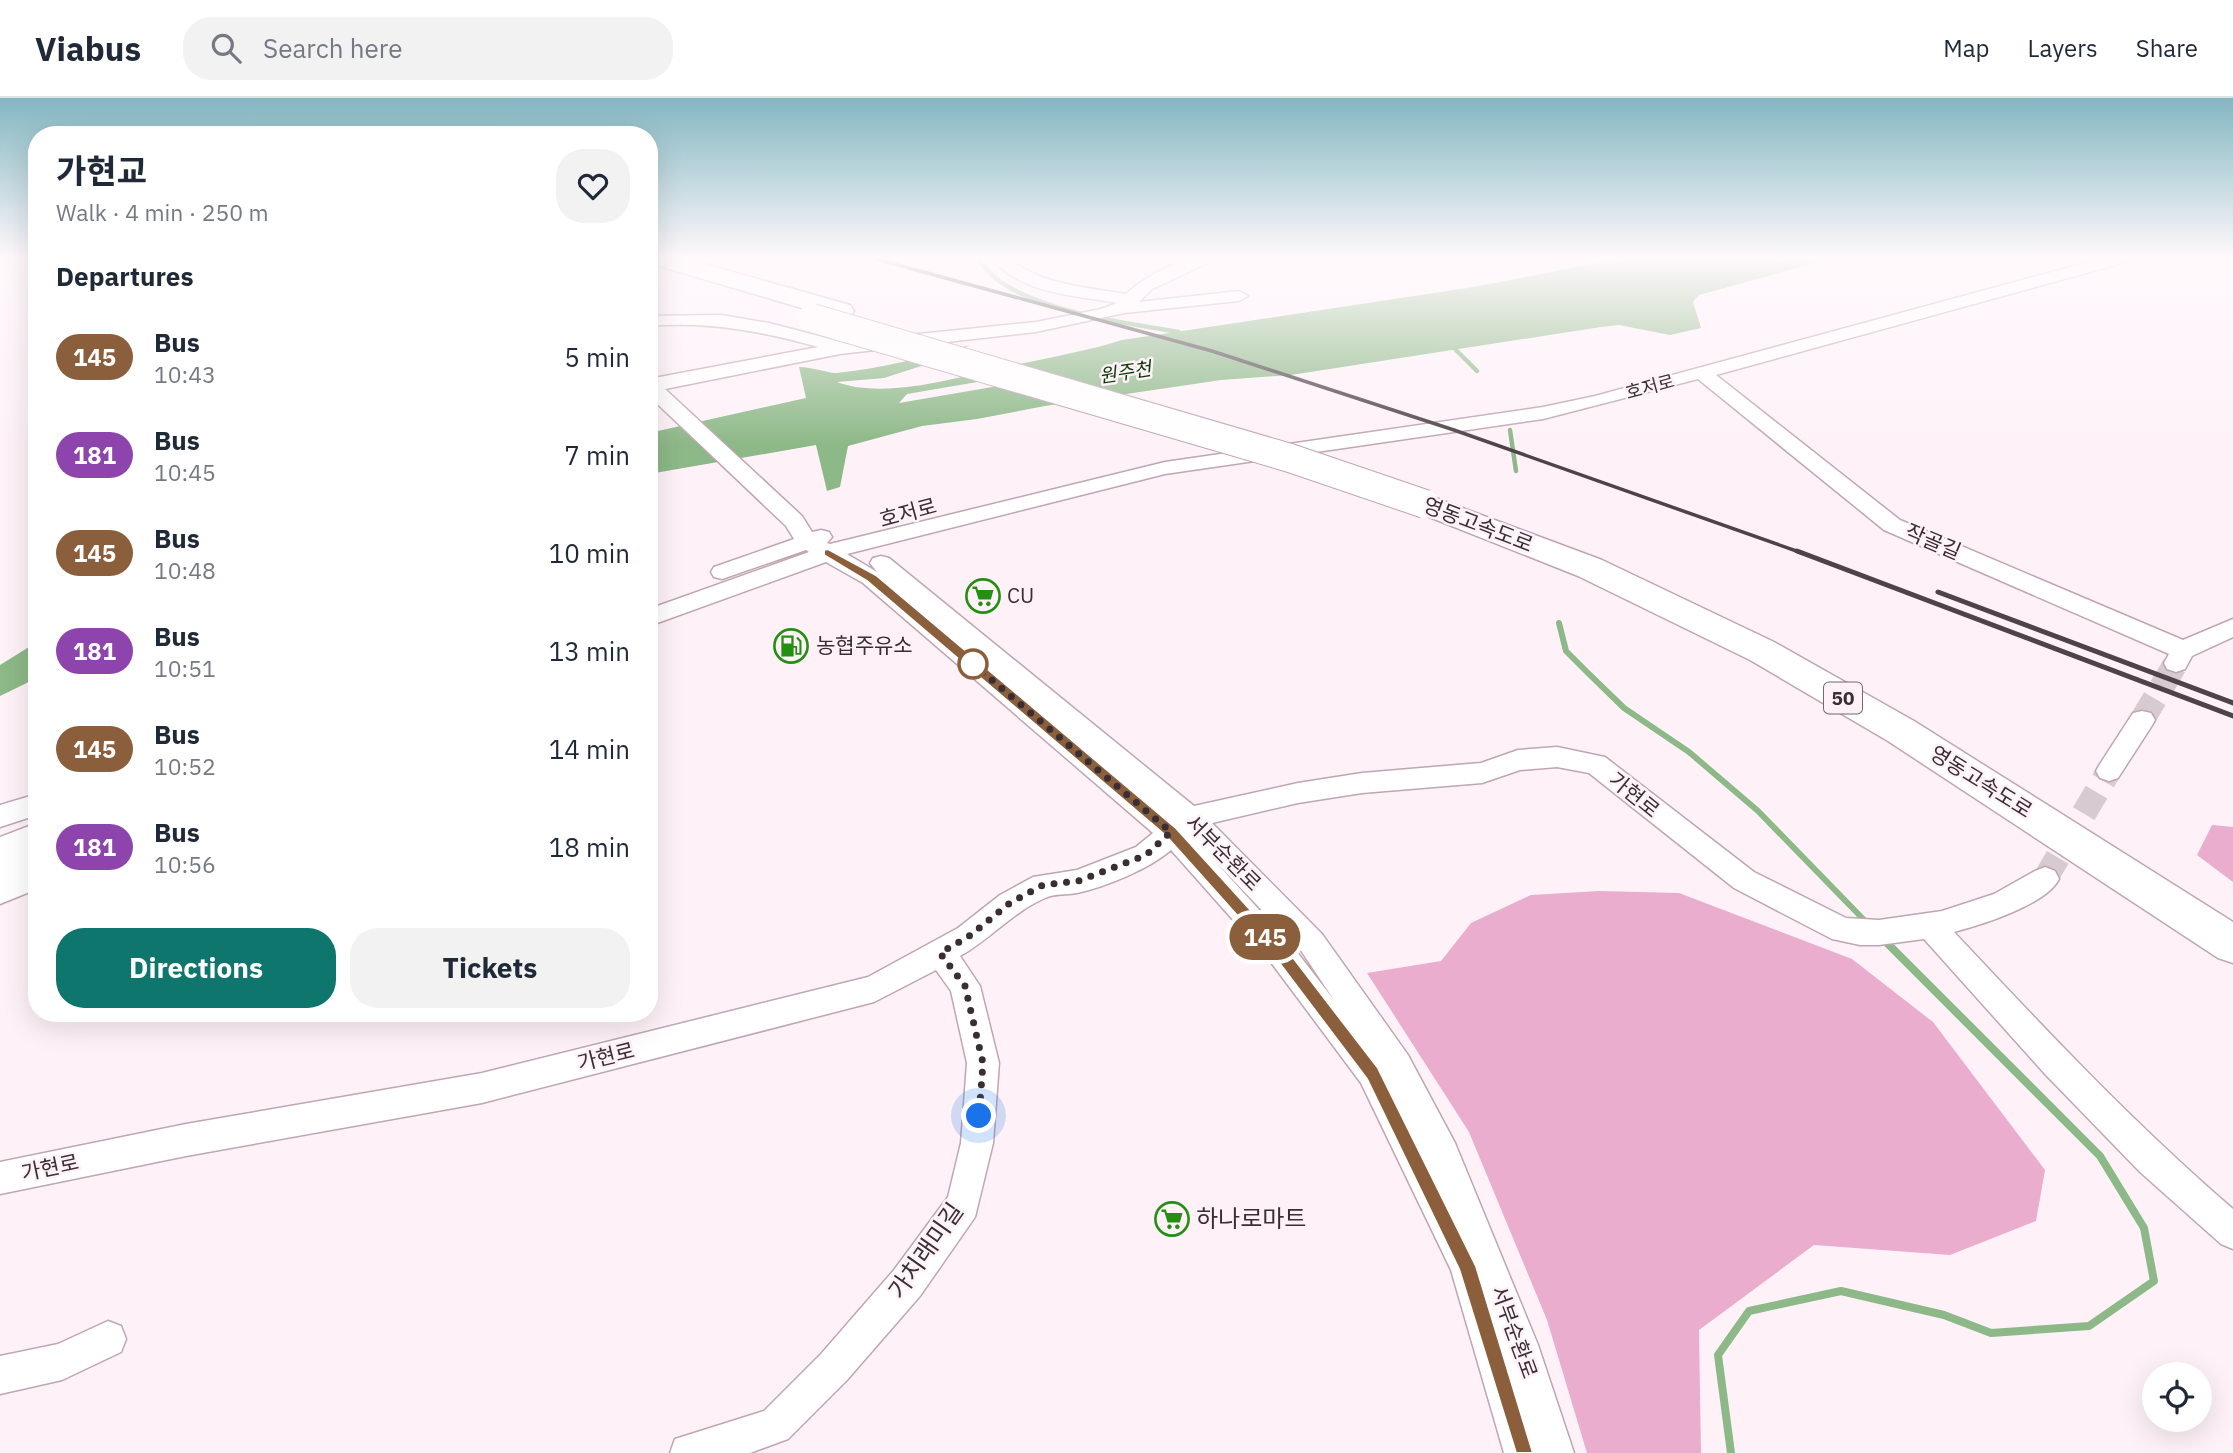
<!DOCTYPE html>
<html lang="en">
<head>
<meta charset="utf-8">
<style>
	:root { --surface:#fff; --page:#f2f2f3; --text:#1f2937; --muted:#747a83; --line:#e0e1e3; --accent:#0f766e }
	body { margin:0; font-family:"IBM Plex Sans","Noto Sans KR",sans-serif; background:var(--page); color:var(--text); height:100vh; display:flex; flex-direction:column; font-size:26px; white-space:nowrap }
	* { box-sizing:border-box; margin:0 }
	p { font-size:23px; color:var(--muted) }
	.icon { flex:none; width:38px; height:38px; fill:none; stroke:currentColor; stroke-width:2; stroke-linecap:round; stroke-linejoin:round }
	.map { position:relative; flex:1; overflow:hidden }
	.side { position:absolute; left:28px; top:28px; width:630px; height:896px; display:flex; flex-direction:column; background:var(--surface); border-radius:28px; box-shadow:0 7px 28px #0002 }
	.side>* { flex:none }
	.badge { padding:0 14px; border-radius:23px; font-size:24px; line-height:46px }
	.tools { position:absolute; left:2142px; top:1264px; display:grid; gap:14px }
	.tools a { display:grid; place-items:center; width:70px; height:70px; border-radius:50%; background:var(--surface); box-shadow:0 7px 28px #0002; font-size:35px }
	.you { position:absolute; width:35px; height:35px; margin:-18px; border:5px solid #fff; border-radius:50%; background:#1a73e8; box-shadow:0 0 0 10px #1a73e833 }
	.map>.badge { position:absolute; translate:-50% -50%; box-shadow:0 0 0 4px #fff }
	h2 { padding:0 28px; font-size:26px; line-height:63px }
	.round { display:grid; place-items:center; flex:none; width:74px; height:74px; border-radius:28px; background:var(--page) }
	.overview { display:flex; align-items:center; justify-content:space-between; height:119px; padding:0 28px }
	h1 { font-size:33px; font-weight:700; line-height:52px }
	.action { display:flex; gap:14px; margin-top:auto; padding:14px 28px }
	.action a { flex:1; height:80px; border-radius:28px; background:var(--accent); color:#fff; font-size:28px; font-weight:700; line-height:80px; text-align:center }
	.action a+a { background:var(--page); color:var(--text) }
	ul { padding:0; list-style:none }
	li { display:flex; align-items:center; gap:21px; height:98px; padding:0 28px }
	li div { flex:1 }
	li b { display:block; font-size:26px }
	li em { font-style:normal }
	li .badge { min-width:77px; font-weight:700; text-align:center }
	header { display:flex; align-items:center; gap:42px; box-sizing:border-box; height:98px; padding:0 35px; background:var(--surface); border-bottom:2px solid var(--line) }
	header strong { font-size:33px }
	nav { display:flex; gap:38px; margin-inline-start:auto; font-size:24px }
	.search { width:490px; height:63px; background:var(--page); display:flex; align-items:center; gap:18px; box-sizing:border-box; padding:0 24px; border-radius:28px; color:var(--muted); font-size:26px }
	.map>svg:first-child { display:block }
</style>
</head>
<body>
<header>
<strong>Viabus</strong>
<div class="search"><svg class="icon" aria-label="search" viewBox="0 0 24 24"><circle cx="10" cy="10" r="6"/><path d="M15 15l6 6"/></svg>Search here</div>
<nav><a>Map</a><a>Layers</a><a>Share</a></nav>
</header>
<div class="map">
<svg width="2233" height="1355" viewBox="0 0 2233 1355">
	<rect width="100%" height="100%" fill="#fef2f8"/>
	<!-- green -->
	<path fill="#eaadcd" d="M2212,727L2233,729V784L2197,757Z
		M1599,793L1679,795L1852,861L1933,924L2045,1072L2036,1123L1950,1157L1814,1147L1699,1232L1701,1355H1587L1547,1222L1469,1034L1367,875L1441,863L1471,825L1531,797Z"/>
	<!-- water -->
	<path fill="#8db887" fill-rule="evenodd" d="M1640,159H1837L1699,197L1693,204L1701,230L1670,237L1619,227L1601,229L1291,277L1221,282L1045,308L977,321L922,328L848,348L840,389L827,393L816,347L649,376V335L806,300L799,269C812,269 828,275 836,275C881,271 926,258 970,247L940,262L884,280L837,284C885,302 958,279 1006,269C1045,260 1084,254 1122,242L1467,190C1525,181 1582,165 1640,159ZM983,283L998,288L899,305L907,296Z
		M37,544V580L0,598V567Z"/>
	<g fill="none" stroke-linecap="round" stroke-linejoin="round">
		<!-- stream-far2 -->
		<path stroke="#8db887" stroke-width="4.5" d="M976,159C986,170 994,181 1007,188C1054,216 1126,225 1179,234
			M1451,247L1477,273
			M1510,332L1516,373"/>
		<!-- stream-far1 -->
		<path stroke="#8db887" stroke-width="6" d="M1559,525L1566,553L1588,575L1624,610L1689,654L1758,713L1867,825
			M1882,840L1886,844"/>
		<!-- stream -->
		<path stroke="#8db887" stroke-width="8" d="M1731,1355L1718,1257L1749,1213L1841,1193L1944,1217L1991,1235L2089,1228L2154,1183L2144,1130L2100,1058L1884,842"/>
		<!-- minor-tunnel -->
		<path stroke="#d7cbd1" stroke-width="25" stroke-dasharray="25 13" stroke-linecap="butt" d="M2142,622L2176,565
			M2045,781L2109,673"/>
		<!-- minor casing -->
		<g stroke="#c0a5b2" stroke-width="3">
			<path id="minor" d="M991,159H1008C1039,187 1086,189 1126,196C1149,175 1183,159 1214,159L1212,163L1152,191L1139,204L1239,193L1248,198L1239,203L1124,215L1036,234L840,256L665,291L802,418L812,434L821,432L829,434L832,439L827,445L830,446L1165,364L1543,309L1595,298L2107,159H2132L2130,163L1716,277L1900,422L2183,542L2233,521V539L2192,558L2185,571L2176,574L2167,571L2164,565L2169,556L1884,432L1698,281L1543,321L1165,376L847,456L877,474L870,465L873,460L881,458L889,460L1194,708L1298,685L1362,675L1481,665L1518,652L1557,649L1605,659L1754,774L1846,820L1879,822L1942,813L1994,796L2035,773L2045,769L2055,773L2059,781C2046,807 1981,827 1954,834C2044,930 2133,1025 2233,1111V1151L2221,1146L2140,1074L2045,976L1924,841L1879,847H1860L1832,841L1734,790L1589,675L1557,669L1520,672L1482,685L1362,695L1298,705L1212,725L1322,836L1408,957L1455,1045L1538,1247L1574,1355H1504L1451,1172L1361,985L1273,867L1171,752C1149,771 1105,789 1077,795C1067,797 1055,795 1045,800C1013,814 990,841 960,858L980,888L999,965L993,1045L975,1119L920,1198L847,1282L788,1341L750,1355H670L675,1341L764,1313L821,1256L894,1172L948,1099L961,1045L967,965L951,893L936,872L874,904L482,1005L186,1058L0,1096V1064L186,1026L482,975L868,879L958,830L1000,797L1033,779L1077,772L1136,749L1153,735L863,485L826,464L649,528V511L809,454L806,452L722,481L714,479L711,474L714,469L794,441L786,428L649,298V281L818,249C763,233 707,223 649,228V218L721,217L769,225L842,244L1036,224L1101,211L1117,205C1074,197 1019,196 991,159ZM1212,760L1302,854L1334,902L1293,849Z
				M2142,613L2151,615L2155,622L2151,629L2118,680L2109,683L2100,680L2096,673L2100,666L2133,615Z
				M37,696V717L0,729V707Z
				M37,725V791L0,806V739Z
				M108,1223L121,1228L126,1241L121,1254L62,1282L0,1296V1258L58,1246Z"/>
		</g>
		<!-- highway casing -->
		<g stroke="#c0a5b2" stroke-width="3">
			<path id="highway" d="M649,159H680L850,207L854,213L850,219L841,221L832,219L649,165Z
				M1425,396L1602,462L1774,544L1914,623L2233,824V865L2218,860L1888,643L1750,562L1578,478L1414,413L1409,406L1414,399Z"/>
		</g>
		<!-- minor -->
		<use href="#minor" fill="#fff" fill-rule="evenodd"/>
		<!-- highway -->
		<use href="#highway" fill="#fff" fill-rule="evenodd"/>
		<!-- rail-far1 -->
		<path stroke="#4e4348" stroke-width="3.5" d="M869,159L1212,253L1454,332L1802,455"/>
		<!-- rail -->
		<path stroke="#4e4348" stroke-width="5" d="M1797,453L2233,618
			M1938,494L2233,605"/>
		<!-- highway-bridge casing -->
		<g stroke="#c0a5b2" stroke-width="30" stroke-linecap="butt">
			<path id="highway-bridge" d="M812,220L1290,360L1425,406"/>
		</g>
		<!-- highway-bridge -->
		<use href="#highway-bridge" stroke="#fff" stroke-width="28"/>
	</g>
	<!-- sky -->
	<linearGradient id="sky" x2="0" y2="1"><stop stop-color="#83b6c1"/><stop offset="0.46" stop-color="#fff9fc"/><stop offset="1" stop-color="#fff9fc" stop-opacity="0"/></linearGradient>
	<rect width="2233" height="348" fill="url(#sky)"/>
	<!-- line -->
	<path fill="#8b5e3c" stroke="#fff" stroke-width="2" d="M828,451L876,477L1176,730L1288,853L1378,970L1476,1168L1533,1355H1516L1459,1171L1367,981L1277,862L1166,738L867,483L824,457V452Z"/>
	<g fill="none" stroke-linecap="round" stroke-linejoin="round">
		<!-- walk -->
		<path stroke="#392e33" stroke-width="7" stroke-dasharray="0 12.6" d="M973,566L1171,734L1146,757L1078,783L1043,787L1010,805L968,839L940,855L965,888L971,914L983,965L979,1018"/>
	</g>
	<!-- icons -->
	<defs>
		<g id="supermarket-ring" transform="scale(1.75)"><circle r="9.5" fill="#fef2f8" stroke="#258f13" stroke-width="1.5"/><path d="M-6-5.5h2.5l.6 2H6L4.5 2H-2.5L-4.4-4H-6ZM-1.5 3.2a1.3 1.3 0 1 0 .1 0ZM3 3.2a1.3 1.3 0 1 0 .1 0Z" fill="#258f13"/></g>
		<g id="fuel-ring" transform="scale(1.75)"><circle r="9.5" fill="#fef2f8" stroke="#258f13" stroke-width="1.5"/><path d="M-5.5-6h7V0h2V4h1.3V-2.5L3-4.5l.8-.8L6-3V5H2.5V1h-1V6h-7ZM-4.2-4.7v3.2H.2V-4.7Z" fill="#258f13"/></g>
	</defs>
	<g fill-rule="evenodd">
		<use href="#supermarket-ring" x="983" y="498"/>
		<use href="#fuel-ring" x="791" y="548"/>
		<use href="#supermarket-ring" x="1172" y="1121"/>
	</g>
	<!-- markers -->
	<circle fill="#fff" stroke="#8b5e3c" stroke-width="3.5" cx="973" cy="566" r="14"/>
	<g text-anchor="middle" stroke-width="5" stroke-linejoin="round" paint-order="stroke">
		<!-- far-street labels -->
		<g font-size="18" fill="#392e33" stroke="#fef2f8">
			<text transform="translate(1650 289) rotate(-15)" y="6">호저로</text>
		</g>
		<!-- far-water labels -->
		<g font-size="19" font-style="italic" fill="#0c3806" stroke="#fef2f8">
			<text transform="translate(1125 274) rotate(-9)" y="7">원주천</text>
		</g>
		<!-- shield labels -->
		<rect fill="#fef2f8" stroke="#74696e" stroke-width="2" x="1824" y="584.5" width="38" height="31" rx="5"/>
		<g font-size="19" font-weight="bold" fill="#392e33">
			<text x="1843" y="607">50</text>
		</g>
		<!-- street labels -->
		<g font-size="21" fill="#392e33" stroke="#fef2f8">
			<text transform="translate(908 415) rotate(-15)" y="7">호저로</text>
			<text transform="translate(1478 427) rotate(21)" y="7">영동고속도로</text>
			<text transform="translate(1933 444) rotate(23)" y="7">작골길</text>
			<text transform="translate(1981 684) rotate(32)" y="7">영동고속도로</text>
			<text transform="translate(1634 697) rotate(39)" y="7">가현로</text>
			<text transform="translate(1223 755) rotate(45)" y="7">서부순환로</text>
			<text transform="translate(606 959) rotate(-14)" y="7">가현로</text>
			<text transform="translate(50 1070) rotate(-12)" y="7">가현로</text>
			<text transform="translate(1514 1234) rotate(70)" y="7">서부순환로</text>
		</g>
		<!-- poi labels -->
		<g font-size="21" fill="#392e33" stroke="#fef2f8" text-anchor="start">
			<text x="1007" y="505">CU</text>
			<text x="816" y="555">농협주유소</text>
		</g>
		<!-- near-poi labels -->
		<g font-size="24" fill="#392e33" stroke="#fef2f8" text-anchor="start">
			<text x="1196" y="1129">하나로마트</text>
		</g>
		<!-- near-street labels -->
		<g font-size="24" fill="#392e33" stroke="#fef2f8">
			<text transform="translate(926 1153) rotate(-55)" y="8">가치래미길</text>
		</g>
	</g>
</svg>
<div class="tools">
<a><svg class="icon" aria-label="locate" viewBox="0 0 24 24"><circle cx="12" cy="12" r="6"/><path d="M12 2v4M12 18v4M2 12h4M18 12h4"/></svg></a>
</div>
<div class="you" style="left:979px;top:1018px"></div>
<b class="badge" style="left:1265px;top:839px;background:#8b5e3c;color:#fff">145</b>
<section class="side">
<div class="overview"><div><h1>가현교</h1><p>Walk · 4 min · 250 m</p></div><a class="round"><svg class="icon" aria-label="heart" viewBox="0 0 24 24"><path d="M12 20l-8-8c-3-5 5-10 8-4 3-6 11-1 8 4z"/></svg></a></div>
<h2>Departures</h2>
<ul>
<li><span class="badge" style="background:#8b5e3c;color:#fff">145</span><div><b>Bus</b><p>10:43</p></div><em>5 min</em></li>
<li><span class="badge" style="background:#8e44ad;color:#fff">181</span><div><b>Bus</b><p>10:45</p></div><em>7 min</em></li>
<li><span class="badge" style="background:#8b5e3c;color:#fff">145</span><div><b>Bus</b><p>10:48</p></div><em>10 min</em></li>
<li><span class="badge" style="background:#8e44ad;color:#fff">181</span><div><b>Bus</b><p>10:51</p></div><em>13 min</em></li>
<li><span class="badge" style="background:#8b5e3c;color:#fff">145</span><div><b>Bus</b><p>10:52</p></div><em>14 min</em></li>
<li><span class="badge" style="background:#8e44ad;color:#fff">181</span><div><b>Bus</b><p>10:56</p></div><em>18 min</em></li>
</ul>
<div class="action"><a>Directions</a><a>Tickets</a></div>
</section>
</div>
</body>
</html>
